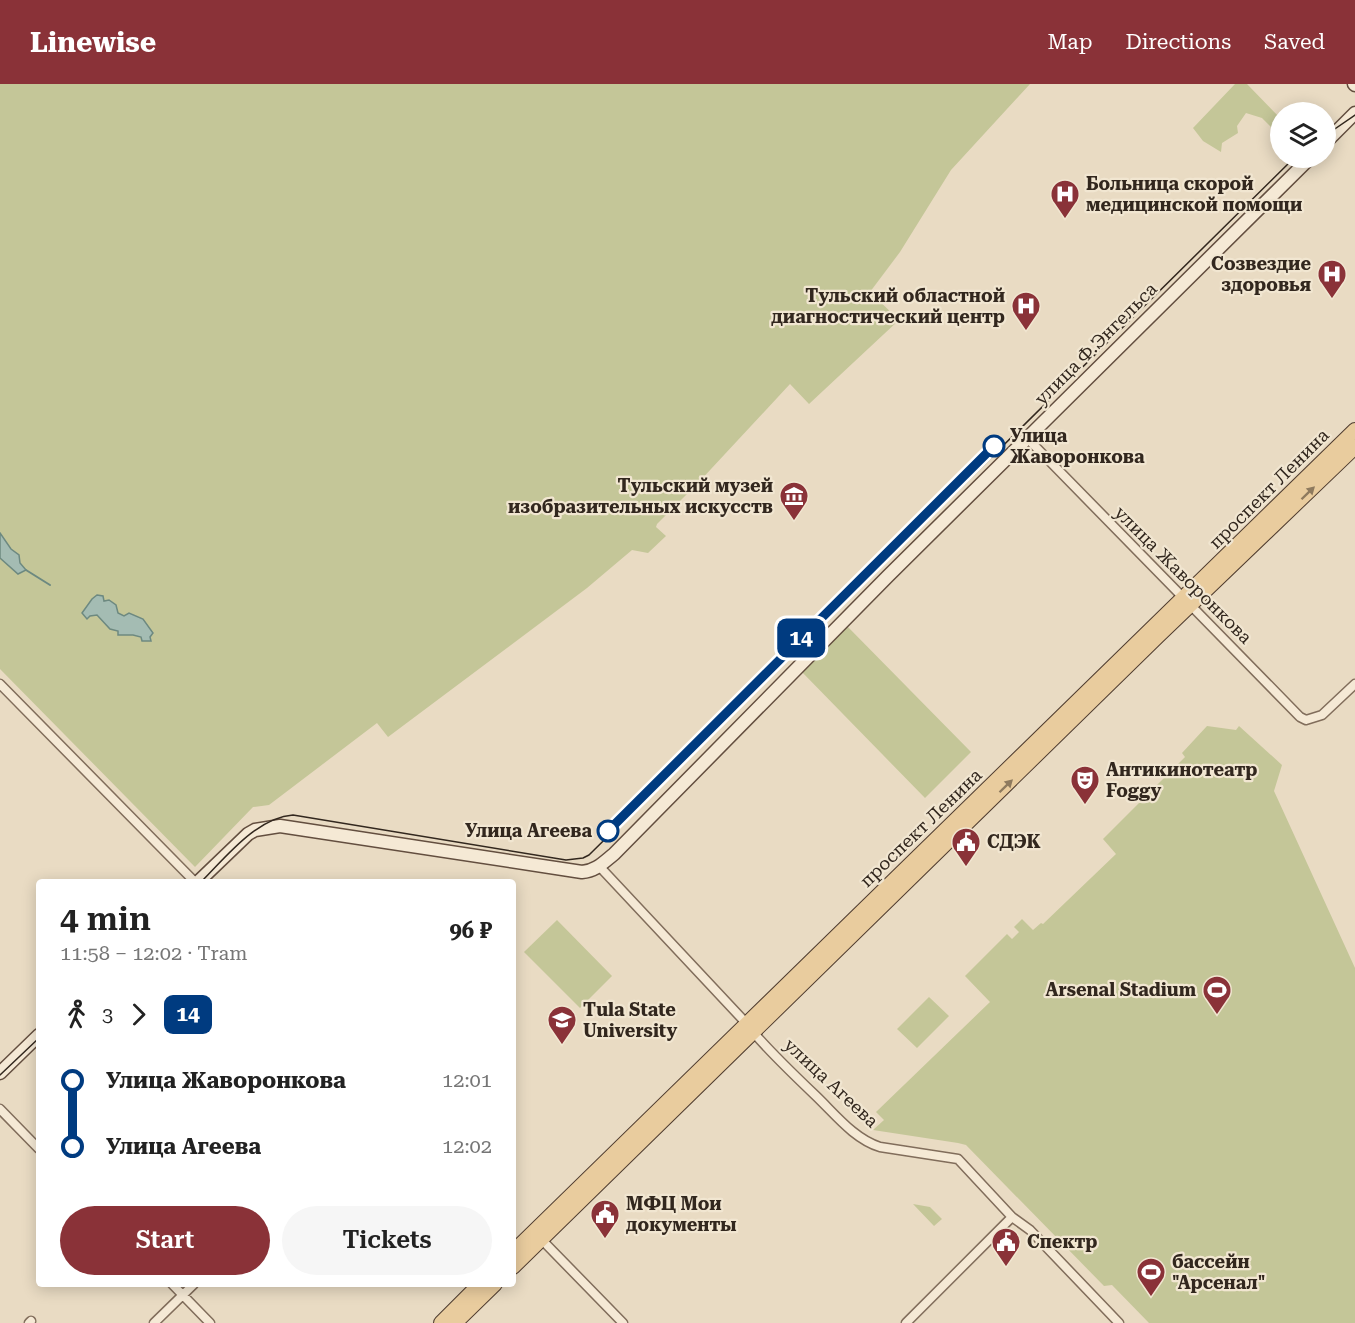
<!DOCTYPE html>
<html lang="en">
<head>
<meta charset="utf-8">
<style>
	:root { --surface:#fff; --page:#f6f6f6; --text:#222; --muted:#767676; --accent:#8a3238 }
	body { margin:0; font-family:"Roboto Serif",serif; background:var(--page); color:var(--text); height:100vh; display:flex; flex-direction:column; font-size:22px; white-space:nowrap }
	* { box-sizing:border-box; margin:0 }
	p { font-size:20px; color:var(--muted) }
	.icon { flex:none; width:33px; height:33px; fill:none; stroke:currentColor; stroke-width:2; stroke-linecap:round; stroke-linejoin:round }
	.map { position:relative; flex:1; overflow:hidden }
	.details { position:absolute; left:36px; top:795px; width:480px; height:408px; display:flex; flex-direction:column; background:var(--surface); border-radius:6px; box-shadow:0 3px 15px #0003 }
	.details>* { flex:none }
	.badge { padding:0 12px; border-radius:9px; font-size:21px; line-height:39px }
	.fabs { position:absolute; left:1270px; top:18px; display:grid; gap:12px }
	.fabs a { display:grid; place-items:center; width:66px; height:66px; border-radius:50%; background:var(--surface); box-shadow:0 3px 15px #0003; font-size:30px }
	.map>.badge { position:absolute; translate:-50% -50%; box-shadow:0 0 0 3px #fff }
	.legs { display:flex; align-items:center; gap:9px; height:66px; padding:0 24px; font-size:20px }
	.legs p { margin-inline-start:auto }
	.summary { display:flex; align-items:center; justify-content:space-between; height:102px; padding:0 24px }
	h1 { font-size:33px; font-weight:600; line-height:45px }
	.action { display:flex; gap:12px; margin-top:auto; padding:12px 24px }
	.action a { flex:1; height:69px; border-radius:36px; background:var(--accent); color:#fff; font-size:24px; font-weight:600; line-height:69px; text-align:center }
	.action a+a { background:var(--page); color:var(--text) }
	ul { padding:0 24px; list-style:none }
	li { display:flex; align-items:center; gap:21px; height:66px; font-size:22px }
	li i { display:grid; place-items:center; width:9px; height:100%; margin:0 8px; background:currentColor }
	li i::after { content:''; width:15px; height:15px; margin:-8px; border:4px solid; border-radius:50%; background:var(--surface) }
	li p { margin-inline-start:auto }
	li:first-child i { background:linear-gradient(#0000 50%,currentColor 0) }
	li:last-child i { background:linear-gradient(currentColor 50%,#0000 0) }
	header { display:flex; align-items:center; gap:36px; box-sizing:border-box; height:84px; padding:0 30px; background:var(--accent); color:#fff }
	header strong { font-size:28px }
	nav { display:flex; gap:33px; margin-inline-start:auto; font-size:21px }
	.map>svg:first-child { display:block }
</style>
</head>
<body>
<header>
<strong>Linewise</strong>
<nav><a>Map</a><a>Directions</a><a>Saved</a></nav>
</header>
<div class="map">
<svg width="1355" height="1239" viewBox="0 0 1355 1239">
	<rect width="100%" height="100%" fill="#e9dbc3"/>
	<!-- green -->
	<path fill="#c4c698" d="M0,0H1030L951,86L900,168L870,208L899,236L809,320L790,300L698,399L657,440L656,443L666,452L648,469L632,466L587,504L388,653L377,639L269,721L253,723L195,783L0,585Z
		M1235,0H1247L1281,35L1272,44L1262,34L1246,29L1237,42L1238,49L1222,59L1221,68L1203,57L1193,44Z
		M847,542L971,668L925,714L801,587Z
		M1207,642L1236,646L1239,642L1282,681L1274,707L1355,884V1239H1149L1112,1201L1104,1202L966,1061L958,1059L873,1046L884,1036L876,1028L990,918L965,892L1007,850L1012,855L1019,848L1014,843L1022,835L1033,846L1041,839L1043,840L1116,770L1103,755L1185,673L1182,669Z
		M557,836L612,892L580,924L524,868Z
		M929,913L949,932L917,964L897,945Z
		M913,1120L930,1123L942,1135L934,1142Z"/>
	<!-- water -->
	<path fill="#a4bcb3" stroke="#6d8980" stroke-width="1.5" d="M0,449L11,465L19,471L20,479L26,486L18,490L0,474Z
		M97,511L103,512L104,517L109,516L116,521L118,529L124,532L129,529L143,535L153,549L150,553L151,557H142L141,553L133,551H118V547L110,545L97,531L90,532L87,535L82,529L92,515Z"/>
	<g fill="none" stroke-linecap="round" stroke-linejoin="round">
		<!-- stream -->
		<path stroke="#6d8980" stroke-width="2" d="M26,486L50,501"/>
		<!-- street casing -->
		<g stroke="#816d5b" stroke-width="11">
			<path id="street" d="M1027,354L1300,633L1306,636L1322,631L1355,600
				M0,600L195,798
				M599,782L747,940
				M753,948C772,970 794,991 815,1011C835,1030 854,1055 880,1063L958,1075L1012,1133L1030,1146L1119,1239
				M0,1025L39,1065
				M541,1155L623,1239
				M172,1200L210,1239
				M29,1239L31,1237
				M154,1239L194,1200
				M906,1239L1012,1133"/>
		</g>
		<!-- secondary casing -->
		<g stroke="#634e3f" stroke-width="15">
			<path id="secondary" d="M1354,0L1355,1
				M1326,58L1355,29
				M198,798L248,750L255,746L280,742L582,788C596,787 604,778 614,770L888,492L1310,74
				M0,989L39,951"/>
		</g>
		<!-- primary casing -->
		<g stroke="#4f3c2f" stroke-width="16">
			<path id="primary" d="M513,1168L1355,346
				M513,1183L1158,552L1355,363
				M441,1239L480,1200
				M455,1239L495,1200"/>
		</g>
		<!-- street -->
		<use href="#street" stroke="#f5e9d5" stroke-width="8"/>
		<!-- secondary -->
		<use href="#secondary" stroke="#f5e9d5" stroke-width="12"/>
		<!-- primary -->
		<use href="#primary" stroke="#e9cc9e" stroke-width="14"/>
		<!-- tram -->
		<path stroke="#32271e" stroke-width="1.5" d="M1326,51L1355,31
			M201,798C226,773 256,734 293,731L566,776L583,774L589,771L1294,74
			M0,991L39,954"/>
	</g>
	<!-- one-way arrows -->
	<defs><path id="oneway-solid" d="M-6-.8H1V-3.2L6.5 0L1 3.2V.8H-6Z" transform="scale(1.5)"/></defs>
	<g fill="#8e7a5e">
		<use href="#oneway-solid" transform="translate(1308 409) rotate(-44)"/>
		<use href="#oneway-solid" transform="translate(1006 702) rotate(-44)"/>
	</g>
	<g fill="none" stroke-linecap="round" stroke-linejoin="round">
		<!-- line-1 casing -->
		<g stroke="#fff" stroke-width="14">
			<path id="line-1" d="M608,747L994,362"/>
		</g>
		<!-- line-1 -->
		<use href="#line-1" stroke="#003b80" stroke-width="9"/>
	</g>
	<!-- icons -->
	<defs>
		<g id="hospital-pin" transform="scale(1.5)"><path d="M0 17L-7.5 6A9.5 9.5 0 1 1 7.5 6Z" fill="#8a3238" stroke="#f1e6d1"/><path d="M-5-5h3v3.5h4V-5h3V5h-3V1.5h-4V5h-3Z" fill="#fff"/></g>
		<g id="museum-pin" transform="scale(1.5)"><path d="M0 17L-7.5 6A9.5 9.5 0 1 1 7.5 6Z" fill="#8a3238" stroke="#f1e6d1"/><path d="M0-6L6-3V-2H-6V-3ZM-5-1h2V3h-2ZM-1-1h2V3h-2ZM3-1h2V3H3ZM-6 4H6V6H-6Z" fill="#fff"/></g>
		<g id="theatre-pin" transform="scale(1.5)"><path d="M0 17L-7.5 6A9.5 9.5 0 1 1 7.5 6Z" fill="#8a3238" stroke="#f1e6d1"/><path d="M-5-5.5Q0-4 5-5.5V0Q5 5 0 6Q-5 5-5 0ZM-3.3-2.5H-1v1.5H-3.3ZM1-2.5H3.3v1.5H1ZM-2.8 1Q0 5.5 2.8 1Z" fill="#fff"/></g>
		<g id="civic-pin" transform="scale(1.5)"><path d="M0 17L-7.5 6A9.5 9.5 0 1 1 7.5 6Z" fill="#8a3238" stroke="#f1e6d1"/><path d="M-.6-6.5H3V-4.5H.6V-3L4-1V1h2V6H-6V1h2V-1L-.6-3ZM-1.2 2.5V6h2.4V2.5Z" fill="#fff"/></g>
		<g id="stadium-pin" transform="scale(1.5)"><path d="M0 17L-7.5 6A9.5 9.5 0 1 1 7.5 6Z" fill="#8a3238" stroke="#f1e6d1"/><path d="M0-5a6.5 5 0 1 0 0 10a6.5 5 0 1 0 0-10ZM-3.5-1.8h7v3.6h-7Z" fill="#fff"/></g>
		<g id="university-pin" transform="scale(1.5)"><path d="M0 17L-7.5 6A9.5 9.5 0 1 1 7.5 6Z" fill="#8a3238" stroke="#f1e6d1"/><path d="M0-5L7-2L0 1L-7-2ZM-4 1L0 2.5L4 1V4Q0 6-4 4Z" fill="#fff"/></g>
	</defs>
	<g fill-rule="evenodd">
		<use href="#hospital-pin" x="1065" y="110"/>
		<use href="#hospital-pin" x="1332" y="190"/>
		<use href="#hospital-pin" x="1026" y="222"/>
		<use href="#museum-pin" x="794" y="412"/>
		<use href="#theatre-pin" x="1085" y="696"/>
		<use href="#civic-pin" x="966" y="758"/>
		<use href="#stadium-pin" x="1217" y="906"/>
		<use href="#university-pin" x="562" y="936"/>
		<use href="#civic-pin" x="605" y="1130"/>
		<use href="#civic-pin" x="1006" y="1158"/>
		<use href="#stadium-pin" x="1151" y="1188"/>
	</g>
	<!-- markers -->
	<g fill="#fff" stroke="#003b80" stroke-width="3">
		<circle cx="994" cy="362" r="10"/>
		<circle cx="608" cy="747" r="10"/>
	</g>
	<g text-anchor="middle" stroke-width="4.5" stroke-linejoin="round" paint-order="stroke">
		<!-- poi labels -->
		<g font-size="18" font-weight="bold" fill="#32271e" stroke="#f1e6d1" text-anchor="start">
			<text x="1086" y="106">Больница скорой<tspan x="1086" dy="21">медицинской помощи</tspan></text>
			<text x="1311" y="186" text-anchor="end">Созвездие<tspan x="1311" dy="21">здоровья</tspan></text>
			<text x="1005" y="218" text-anchor="end">Тульский областной<tspan x="1005" dy="21">диагностический центр</tspan></text>
			<text x="773" y="408" text-anchor="end">Тульский музей<tspan x="773" dy="21">изобразительных искусств</tspan></text>
			<text x="1106" y="692">Антикинотеатр<tspan x="1106" dy="21">Foggy</tspan></text>
			<text x="987" y="764">СДЭК</text>
			<text x="1196" y="912" text-anchor="end">Arsenal Stadium</text>
			<text x="583" y="932">Tula State<tspan x="583" dy="21">University</tspan></text>
			<text x="626" y="1126">МФЦ Мои<tspan x="626" dy="21">документы</tspan></text>
			<text x="1027" y="1164">Спектр</text>
			<text x="1172" y="1184">бассейн<tspan x="1172" dy="21">"Арсенал"</tspan></text>
		</g>
		<!-- street labels -->
		<g font-size="18" fill="#32271e" stroke="#f1e6d1">
			<text transform="translate(1096 260) rotate(-45)" y="6">улица Ф.Энгельса</text>
			<text transform="translate(1269 405) rotate(-45)" y="6">проспект Ленина</text>
			<text transform="translate(1183 491) rotate(45)" y="6">улица Жаворонкова</text>
			<text transform="translate(921 744) rotate(-44)" y="6">проспект Ленина</text>
			<text transform="translate(831 999) rotate(43)" y="6">улица Агеева</text>
		</g>
		<!-- stop labels -->
		<g font-size="18" font-weight="bold" fill="#32271e" stroke="#f1e6d1" text-anchor="start">
			<text x="1010" y="358">Улица<tspan x="1010" dy="21">Жаворонкова</tspan></text>
			<text x="592" y="753" text-anchor="end">Улица Агеева</text>
		</g>
	</g>
</svg>
<div class="fabs">
<a><svg class="icon" aria-label="layers" viewBox="0 0 24 24"><path d="M12 4l9 5-9 5-9-5zM3 14l9 5 9-5"/></svg></a>
</div>
<b class="badge" style="left:801px;top:554px;background:#003b80;color:#fff">14</b>
<section class="details">
<div class="summary"><div><h1>4 min</h1><p>11:58 – 12:02 · Tram</p></div><b>96 ₽</b></div>
<div class="legs"><svg class="icon" aria-label="walk" viewBox="0 0 24 24"><circle cx="13" cy="4" r="2"/><path d="M13 8l-2 6 4 7M11 14l-3 7M7 12l3-4h3l4 4"/></svg>3<svg class="icon" aria-label="forward" viewBox="0 0 24 24"><path d="M9 5l7 7-7 7"/></svg><b class="badge" style="background:#003b80;color:#fff">14</b></div>
<ul>
<li><i style="color:#003b80"></i><b>Улица Жаворонкова</b><p>12:01</p></li>
<li><i style="color:#003b80"></i><b>Улица Агеева</b><p>12:02</p></li>
</ul>
<div class="action"><a>Start</a><a>Tickets</a></div>
</section>
</div>
</body>
</html>
